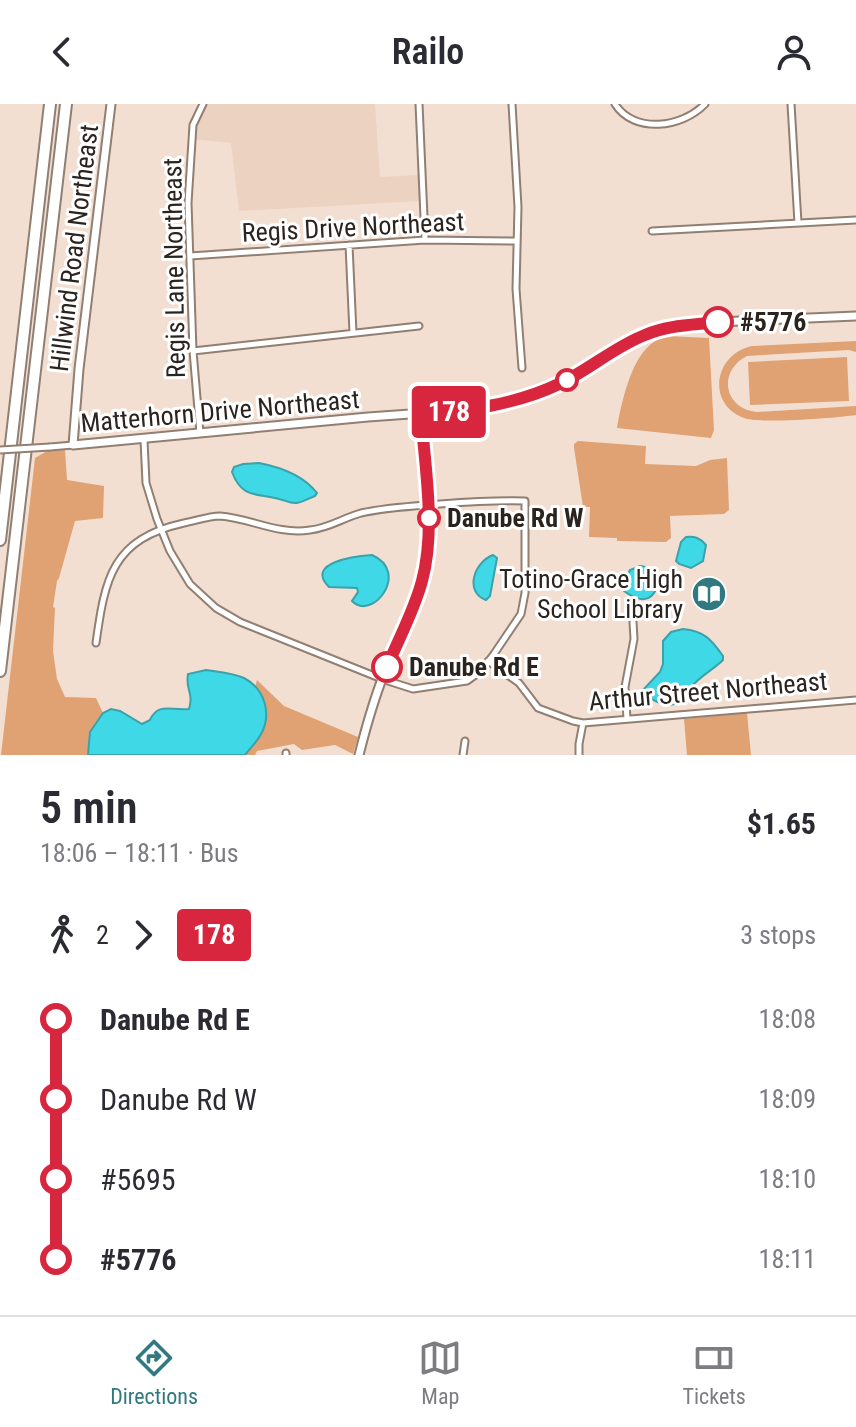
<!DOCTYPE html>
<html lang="en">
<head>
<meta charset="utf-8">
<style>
	:root { --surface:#fff; --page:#f2f2f3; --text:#2b2b33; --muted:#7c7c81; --line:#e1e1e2; --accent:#307980 }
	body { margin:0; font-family:"Roboto Condensed",sans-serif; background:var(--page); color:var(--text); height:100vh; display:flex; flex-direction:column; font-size:30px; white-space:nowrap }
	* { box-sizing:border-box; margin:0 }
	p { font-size:26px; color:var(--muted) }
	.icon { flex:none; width:44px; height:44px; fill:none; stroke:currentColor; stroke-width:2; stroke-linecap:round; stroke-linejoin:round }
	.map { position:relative; height:651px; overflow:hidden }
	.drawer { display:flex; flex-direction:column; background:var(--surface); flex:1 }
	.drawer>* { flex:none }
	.badge { padding:0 16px; border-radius:6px; font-size:28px; line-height:52px }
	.map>.badge { position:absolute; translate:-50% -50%; box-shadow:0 0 0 4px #fff }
	.legs { display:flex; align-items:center; gap:12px; height:88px; padding:0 40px; font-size:26px }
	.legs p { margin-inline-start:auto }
	.overview { display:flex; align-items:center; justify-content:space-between; height:136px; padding:0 40px }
	h1 { font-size:44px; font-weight:600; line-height:60px }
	ul { padding:0 40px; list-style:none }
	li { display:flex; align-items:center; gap:28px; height:80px; font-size:30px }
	li i { display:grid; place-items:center; width:12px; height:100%; margin:0 10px; background:currentColor }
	li i::after { content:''; width:20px; height:20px; margin:-10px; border:6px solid; border-radius:50%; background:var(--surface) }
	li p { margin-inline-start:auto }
	li:first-child i { background:linear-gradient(#0000 50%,currentColor 0) }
	li:last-child i { background:linear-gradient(currentColor 50%,#0000 0) }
	header { display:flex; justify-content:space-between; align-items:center; height:104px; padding:0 40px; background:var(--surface); font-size:36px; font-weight:600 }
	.tab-bar { display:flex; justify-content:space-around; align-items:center; height:112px; border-top:2px solid var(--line); background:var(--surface); font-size:22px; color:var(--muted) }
	.tab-bar a { display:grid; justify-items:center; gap:4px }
	.tab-bar .on { color:var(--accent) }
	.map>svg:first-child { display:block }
</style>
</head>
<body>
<header><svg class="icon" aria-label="back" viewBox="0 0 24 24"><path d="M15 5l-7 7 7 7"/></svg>Railo<svg class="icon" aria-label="person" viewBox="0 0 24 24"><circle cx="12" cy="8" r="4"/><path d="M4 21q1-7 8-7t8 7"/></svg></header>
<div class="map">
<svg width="856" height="651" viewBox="0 0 856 651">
	<rect width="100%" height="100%" fill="#f3dfd2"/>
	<!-- built -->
	<path fill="#ecd2c1" d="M203,0H375L380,73L419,71L420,97L239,107L231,39L192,35L193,21Z"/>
	<!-- green -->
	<path fill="#e0a273" d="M667,232L709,234L714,326L711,334L617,324C621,300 631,256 650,241C654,237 662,234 667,232Z
		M856,237V248L849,246L747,252C717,267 724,305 757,308L856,302V311C836,314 760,320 744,314C706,300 714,250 752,242Z
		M847,253L849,297L750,301L748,258Z
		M578,337L646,342L645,360L696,362L710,356L727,354L729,406L724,410L670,412L671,434L666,438L617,437V434L589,433L590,403H583L574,344V340Z
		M65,346L67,376L104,382L103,414L75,417L59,474L57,477L53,503L55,504L53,547L57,575L65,593L96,594L103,609L95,619L88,651H1L35,354L47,347Z
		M257,576L284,602L358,633L353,650L335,641L302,646L294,640L257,647L255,651H235Z
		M747,609L751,651H687L684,615Z"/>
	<!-- water -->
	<path fill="#3fd8e6" stroke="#39a2aa" stroke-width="2" d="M259,359C280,363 303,371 317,389L315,392C310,394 303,398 297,399C290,400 285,396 279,395C257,389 242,395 232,368L234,363L243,360Z
		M686,433C695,432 700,434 706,441L703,457L691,464L679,460L676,457L681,438Z
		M372,451C411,468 372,518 352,497L358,488L357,484L329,483C304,458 357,452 372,451Z
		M493,451L497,454L490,492L486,496C464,488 474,458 493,451Z
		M640,462L646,463L660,472C656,496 644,502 624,487L623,481L630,466Z
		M683,525C704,527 711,535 723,552V556C714,565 702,571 693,581C689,585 686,592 681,596C669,607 652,597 642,587L660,568L663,560V537L671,528Z
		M206,566C218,568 233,569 244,574C265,585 272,610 261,630C257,638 250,644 245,651H88L90,628L103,609L111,605L120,607L142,620L150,616C158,598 171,607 189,605C194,589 185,585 188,570Z"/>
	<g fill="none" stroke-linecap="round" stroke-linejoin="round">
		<!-- minor casing -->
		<g stroke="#907f72" stroke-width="9">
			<path id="minor" d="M419,0L425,136
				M512,0L518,103L516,185L522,264
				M615,0C634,30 682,24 705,0
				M791,0L798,119
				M652,127L856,116
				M349,141L353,229
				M190,152L425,136L517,137
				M193,247L419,222
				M200,329L193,247L188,99L193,21L203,0
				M50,343L73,341
				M96,539C105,474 112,435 184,419C195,417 209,412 220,412C250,414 277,431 310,426C329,424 343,414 361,409C387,403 413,402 440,400C468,398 496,396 525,397V489L521,510L494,550L481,567L467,577L413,585L382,575L240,518L216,504L190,480L170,447L157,415L146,379L144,336
				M488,557L519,579L538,604L573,617L583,619L856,596
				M627,615L625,583L634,535L633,518
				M286,649V651
				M463,651L465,637
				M579,651V640L583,619"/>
		</g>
		<!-- tertiary casing -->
		<g stroke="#907f72" stroke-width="11">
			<path id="tertiary" d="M111,0L79,265L73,341L368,313L480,305L520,296L561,280L645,231L668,224L718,218L856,212
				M359,651C367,619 376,588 389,557C401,530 415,505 422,477C436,424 425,365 421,311"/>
		</g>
		<!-- motorway casing -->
		<g stroke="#907f72" stroke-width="14">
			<path id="motorway" d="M0,436L50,0
				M0,567L66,0"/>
		</g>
		<!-- minor -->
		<use href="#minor" stroke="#fff" stroke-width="5"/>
		<!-- tertiary -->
		<use href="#tertiary" stroke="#fff" stroke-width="7"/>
		<!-- motorway -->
		<use href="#motorway" stroke="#fff" stroke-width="10"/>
		<!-- minor-bridge casing -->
		<g stroke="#907f72" stroke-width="9" stroke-linecap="butt">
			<path id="minor-bridge" d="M0,346L50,343"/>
		</g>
		<!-- minor-bridge -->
		<use href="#minor-bridge" stroke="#fff" stroke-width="5"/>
	</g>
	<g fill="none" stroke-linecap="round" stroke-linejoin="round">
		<!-- line-1 casing -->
		<g stroke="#fff" stroke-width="18">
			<path id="line-1" d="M387,563C399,534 414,507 422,477C436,425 425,364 421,311C469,306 515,301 559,280C589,266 614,243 645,231C668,221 694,221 718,218"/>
		</g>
		<!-- line-1 -->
		<use href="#line-1" stroke="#d7263d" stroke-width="12"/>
	</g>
	<!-- icons -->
	<defs>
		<g id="library-disc" transform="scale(1.8)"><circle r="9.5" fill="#307980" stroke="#fff"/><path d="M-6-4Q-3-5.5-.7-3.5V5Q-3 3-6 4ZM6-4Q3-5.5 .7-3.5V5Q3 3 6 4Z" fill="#fff"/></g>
	</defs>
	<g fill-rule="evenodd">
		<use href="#library-disc" x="709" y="490"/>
	</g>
	<!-- markers -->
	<g fill="#fff" stroke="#d7263d" stroke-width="4">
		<circle cx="718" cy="218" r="14"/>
		<circle cx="567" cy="276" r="10"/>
		<circle cx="429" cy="414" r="10"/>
		<circle cx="387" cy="563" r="14"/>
	</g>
	<g text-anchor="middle" stroke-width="6" stroke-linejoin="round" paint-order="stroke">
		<!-- street labels -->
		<g font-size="26" fill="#2a231e" stroke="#fff">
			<text transform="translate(353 123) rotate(-3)" y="9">Regis Drive Northeast</text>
			<text transform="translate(74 144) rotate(-83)" y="9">Hillwind Road Northeast</text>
			<text transform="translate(174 164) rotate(-91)" y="9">Regis Lane Northeast</text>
			<text transform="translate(220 307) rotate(-5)" y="9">Matterhorn Drive Northeast</text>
			<text transform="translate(708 587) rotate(-5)" y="9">Arthur Street Northeast</text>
		</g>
		<!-- stop labels -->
		<g font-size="26" font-weight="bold" fill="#2a231e" stroke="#fff" text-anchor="start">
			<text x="740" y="227">#5776</text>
			<text x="447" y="423">Danube Rd W</text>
			<text x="409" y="572">Danube Rd E</text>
		</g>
		<!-- poi labels -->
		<g font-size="26" fill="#2a231e" stroke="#fff" text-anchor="end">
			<text x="683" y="484">Totino-Grace High<tspan x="683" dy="30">School Library</tspan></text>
		</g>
	</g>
</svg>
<b class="badge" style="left:449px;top:308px;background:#d7263d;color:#fff">178</b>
</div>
<section class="drawer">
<div class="overview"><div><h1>5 min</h1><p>18:06 – 18:11 · Bus</p></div><b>$1.65</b></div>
<div class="legs"><svg class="icon" aria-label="walk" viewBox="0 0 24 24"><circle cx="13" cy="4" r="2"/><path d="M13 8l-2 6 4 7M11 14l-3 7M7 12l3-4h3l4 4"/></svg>2<svg class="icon" aria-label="forward" viewBox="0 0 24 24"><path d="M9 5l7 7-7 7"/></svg><b class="badge" style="background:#d7263d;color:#fff">178</b><p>3 stops</p></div>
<ul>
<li><i style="color:#d7263d"></i><b>Danube Rd E</b><p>18:08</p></li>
<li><i style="color:#d7263d"></i><span>Danube Rd W</span><p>18:09</p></li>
<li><i style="color:#d7263d"></i><span>#5695</span><p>18:10</p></li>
<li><i style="color:#d7263d"></i><b>#5776</b><p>18:11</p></li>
</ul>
</section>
<nav class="tab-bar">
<a class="on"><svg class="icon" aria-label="directions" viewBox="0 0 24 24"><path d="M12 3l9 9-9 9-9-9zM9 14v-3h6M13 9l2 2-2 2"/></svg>Directions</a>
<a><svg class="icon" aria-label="map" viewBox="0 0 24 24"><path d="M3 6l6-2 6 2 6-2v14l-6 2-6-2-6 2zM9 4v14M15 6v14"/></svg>Map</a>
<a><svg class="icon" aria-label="tickets" viewBox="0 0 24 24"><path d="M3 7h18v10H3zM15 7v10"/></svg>Tickets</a>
</nav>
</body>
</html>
